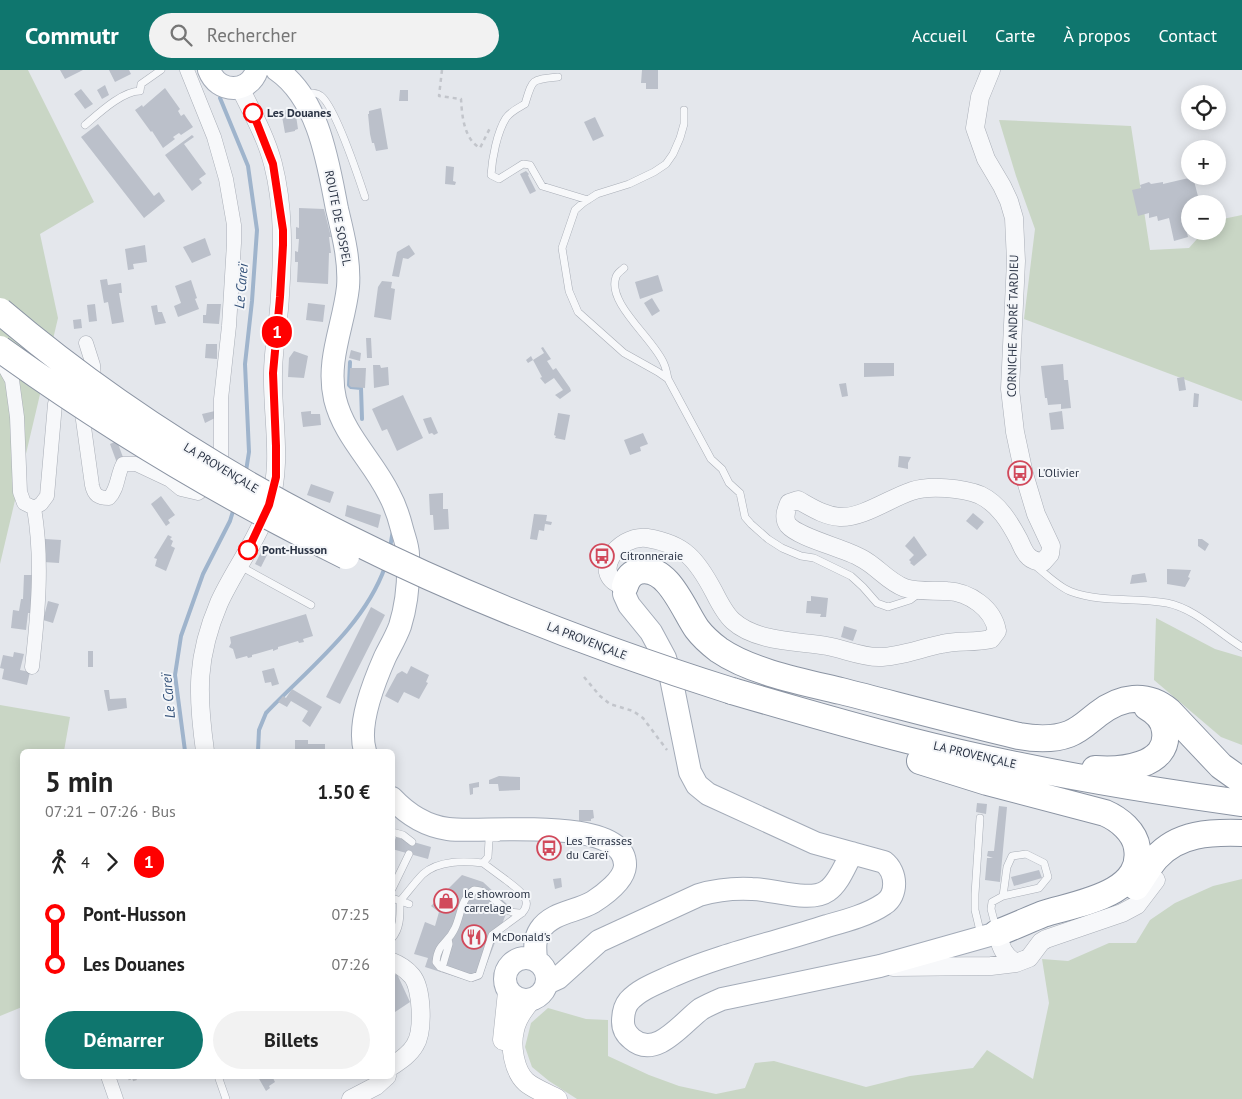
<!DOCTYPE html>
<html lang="fr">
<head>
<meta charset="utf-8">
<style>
	:root { --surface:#fff; --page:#f2f2f2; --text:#222; --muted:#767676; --accent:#0f766e }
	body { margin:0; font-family:"PT Sans",sans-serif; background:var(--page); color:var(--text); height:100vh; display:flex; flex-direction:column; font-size:19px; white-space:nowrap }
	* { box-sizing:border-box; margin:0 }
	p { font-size:16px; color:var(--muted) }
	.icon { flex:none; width:28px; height:28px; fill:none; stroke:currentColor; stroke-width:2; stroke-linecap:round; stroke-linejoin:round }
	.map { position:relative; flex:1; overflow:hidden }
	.details { position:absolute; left:20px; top:679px; width:375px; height:330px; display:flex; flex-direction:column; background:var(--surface); border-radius:8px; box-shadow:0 2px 12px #0003 }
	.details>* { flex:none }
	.badge { padding:0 10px; border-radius:16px; font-size:18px; line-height:32px }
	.controls { position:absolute; left:1181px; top:15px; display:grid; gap:10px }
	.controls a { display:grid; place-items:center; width:45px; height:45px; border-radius:50%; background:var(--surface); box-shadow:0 2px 12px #0003; font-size:25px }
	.map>.badge { position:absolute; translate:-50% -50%; box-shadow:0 0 0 2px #fff }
	.legs { display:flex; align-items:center; gap:8px; height:55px; padding:0 25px; font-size:16px }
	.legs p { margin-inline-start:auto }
	.overview { display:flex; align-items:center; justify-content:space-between; height:85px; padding:0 25px }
	h1 { font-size:28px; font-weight:700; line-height:38px }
	.cta { display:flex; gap:10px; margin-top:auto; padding:10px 25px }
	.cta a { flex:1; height:58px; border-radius:30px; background:var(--accent); color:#fff; font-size:20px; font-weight:700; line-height:58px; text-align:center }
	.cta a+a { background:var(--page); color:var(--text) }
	ul { padding:0 25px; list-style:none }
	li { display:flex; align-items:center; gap:18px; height:50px; font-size:19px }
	li i { display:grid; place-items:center; width:8px; height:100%; margin:0 6px; background:currentColor }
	li i::after { content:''; width:12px; height:12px; margin:-6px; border:4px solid; border-radius:50%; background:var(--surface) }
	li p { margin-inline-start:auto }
	li:first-child i { background:linear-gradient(#0000 50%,currentColor 0) }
	li:last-child i { background:linear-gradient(currentColor 50%,#0000 0) }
	header { display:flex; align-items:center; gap:30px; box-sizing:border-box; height:70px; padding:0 25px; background:var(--accent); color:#fff }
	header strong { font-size:24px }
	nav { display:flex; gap:28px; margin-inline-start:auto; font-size:18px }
	.search { width:350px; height:45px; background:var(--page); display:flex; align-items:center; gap:12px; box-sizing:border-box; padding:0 18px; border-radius:28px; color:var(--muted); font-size:19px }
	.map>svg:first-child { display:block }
</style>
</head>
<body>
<header>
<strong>Commutr</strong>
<div class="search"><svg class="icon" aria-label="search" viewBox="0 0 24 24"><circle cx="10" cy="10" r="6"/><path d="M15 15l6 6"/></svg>Rechercher</div>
<nav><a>Accueil</a><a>Carte</a><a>À propos</a><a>Contact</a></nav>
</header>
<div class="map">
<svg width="1242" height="1029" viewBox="0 0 1242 1029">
	<rect width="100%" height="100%" fill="#e4e7ec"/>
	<!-- green -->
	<path fill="#c9d6c5" d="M0,0H28L94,132L40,164L58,248L0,494Z
		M999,50L1131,56L1150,180L1189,178L1204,161H1218V150L1242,145V331L1024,249L1035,159L1016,106Z
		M1156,548L1215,579L1242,587V675L1221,667L1154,610Z
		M0,635L70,647L64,681H22V937L0,946Z
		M1242,809V1029H577L549,1011L532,997L525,977L531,953L548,938L586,949L608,950V986L649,1005L679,1016L716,1024L745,1018L755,993L774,991L866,1017L910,1006L973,998L987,980L1033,1009L1049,933L1042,889L1068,891L1109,873H1136L1150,850L1175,833L1213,816Z"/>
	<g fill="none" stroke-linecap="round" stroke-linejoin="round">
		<!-- stream -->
		<path stroke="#9fb4cc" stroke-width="4" d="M220,28L248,96L257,160L252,231L245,294L249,382L246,401
			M350,292L349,315L351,317L361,318L362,349
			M390,478L393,460
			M185,681L175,605L181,566L203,504L230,451L234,438
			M258,681L259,660L266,643C309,598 364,556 385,497"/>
	</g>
	<!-- building -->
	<path fill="#bbc0ca" d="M60,0H83L65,9Z
		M109,0H129L131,4L115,12Z
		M642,0H658V19H646V13H641Z
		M105,15L109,25L102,29L97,20Z
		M165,18L180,39L178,41L181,46L184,44L193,57L181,65L179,63L173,67L175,69L163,78L152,61L151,62L135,40L142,35L143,37Z
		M81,19L93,34L85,39L74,24Z
		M400,20H408V31H399Z
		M381,38L388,79L376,81L374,73H372L370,64L368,44H369V41Z
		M295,39L298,59L295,60V61L285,63L281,41Z
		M595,47L604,66L593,71L584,52Z
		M98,54L154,126L159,122L165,131L144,148L81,67Z
		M192,65L194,67L184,74L206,104L199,109L202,113L192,121L165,85Z
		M446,96L454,97L453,111L456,112L455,115L445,114Z
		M526,101L529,104L528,105L536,121L530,124L520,104Z
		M1193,107L1200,134H1190V137L1182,140L1188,167L1174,171L1169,148L1158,151L1157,146L1149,148V143L1138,146L1132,120L1141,118L1140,115L1149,112L1151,114L1163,112V114Z
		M299,138L324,139L331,167H329L331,183H329L328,214L297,212L298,192H295V181L298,182L299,169H296V157L299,158Z
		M205,168L211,185L192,193L183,177Z
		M145,175L147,192L133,194L134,199L128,200L125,179Z
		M409,175L415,184L408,189L403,188L399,207L392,206L397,182Z
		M658,205L663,221L640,229L635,212Z
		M107,209L108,215L121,213L122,223H119L124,252L112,254L108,232L104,233L100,210Z
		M191,210L197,228L195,229L199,239L178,247L174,236L181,233L175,216Z
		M382,211L392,212L391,218L395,219L391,250L374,247L378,217Z
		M652,228L660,241L652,246L644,233Z
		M308,233L325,235L323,252L306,250Z
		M95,234L97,251L89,252L87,235Z
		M207,234H221L219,254L203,253V245H206Z
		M157,235L158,242H162L166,253L155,255L151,236Z
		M81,249L82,258L74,259L73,250Z
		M366,268H371L372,288H367Z
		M206,274H217V289L205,288Z
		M543,277L551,289L547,291L553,300L556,298L570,318L571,321L560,329L555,325L563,320L554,308L545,314L540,308L542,307L533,290L528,293L526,290L531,286L533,290L544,283L541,278Z
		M351,280L361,283L360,291L349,288Z
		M294,281L308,286L304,308L288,307L289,288Z
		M864,293H894V306L864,307Z
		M1063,294L1064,310H1068L1071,338L1061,339V334L1048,335L1047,328H1045L1041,296Z
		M373,295H380L381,298L388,297L389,315L374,318Z
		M350,298H366L365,318L351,317L349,315Z
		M1184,307L1186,320L1179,321L1177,308Z
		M846,313L848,326L842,327L839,314Z
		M1194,323L1199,324L1198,337H1193Z
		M403,325L423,368L397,381L387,359L382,361L372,339Z
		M215,341V348L205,353L202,344Z
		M311,341V344H320L321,355L303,357L301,342Z
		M1062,341L1064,359L1051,360L1049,343Z
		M558,343L570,345L565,370L555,368L556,366L554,365Z
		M431,347L438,363L434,365L432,363L429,364L423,349Z
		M643,363L648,374L640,377L641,381L630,385L624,370Z
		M117,371L124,390L117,393L110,374Z
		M899,386L911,387L908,393V399L898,397Z
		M311,414L334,422L330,433L307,425Z
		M443,423V439H448L449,459L434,460L433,445H430L429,424Z
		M161,426L175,445L168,450L170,453L166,456L151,434Z
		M347,435L381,445L378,458L345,446Z
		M973,443L984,452L977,460L966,451Z
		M534,444L547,445L546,451L552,452L551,455L545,454L544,461L539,460L537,470L530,469Z
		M168,465L172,467L170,469L173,471L171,476L175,478L166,501L155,496L157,489L154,488Z
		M914,466L927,485L914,496L910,493L911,492L909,490L914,485L905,476Z
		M45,469L61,470L59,493L43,492Z
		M1198,469H1202L1209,474L1205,481L1198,476Z
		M261,482L267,485L261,497L255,494Z
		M1167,499L1191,500L1188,507L1190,508L1185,517L1167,514Z
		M1145,503L1147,512L1130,514L1132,505Z
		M24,505H35L32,543H28L26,560L11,558L13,540L19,541L21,529H23Z
		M811,526L828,528L826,547H820L821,544L806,543L807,531H811Z
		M48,531L59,534L53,553L43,550Z
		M371,537L385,545L340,634L326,627Z
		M306,544L313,566L303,569L304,572L299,573L298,571L278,577V579L273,581V579L252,585V587L248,588L247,586L236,589L233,579L229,577L231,573L230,567Z
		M844,556L857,560L853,571L841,567Z
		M88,581H93V597H88Z
		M14,582L24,584L20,600L30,602L27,615L2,609L4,599L0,598L3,585L13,587Z
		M411,596L429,605L426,612L428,613L419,629L404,622L398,633L385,626L397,604L402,601L407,604Z
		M274,598L279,614L272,616L271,612L265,613L262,601Z
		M292,619L322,637L310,657L302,651L308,641L291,631L287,637L278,632L283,626L286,628Z
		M104,620H109L110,629L126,628L127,638L108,641Z
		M295,670H308V674H325V681H295Z
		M499,706L520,707V720L499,721L498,714H489V710Z
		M479,712V717L473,718V724L470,725L469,714Z
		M977,733L987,734L986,744L976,742Z
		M999,736L1007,737L1000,812L985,810L987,788H993L987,786L988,781H994Z
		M579,740H593L594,748L591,749V751H579Z
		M396,767L431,777L428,789L392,779Z
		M1039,800L1042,808L1014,816L1011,807Z
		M462,805L483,812L509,836L481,909L472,912L425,897L428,888L414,884L425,852L435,856L439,842L431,836Z
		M561,808L562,817L555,819L553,809Z
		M397,904L410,932L392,944V907Z
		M260,1006H272L275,1012L269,1016L270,1018L266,1021L258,1007Z"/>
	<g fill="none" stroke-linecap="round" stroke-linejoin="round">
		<!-- service casing -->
		<g stroke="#a9aeb7" stroke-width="8">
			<path id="service" d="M558,7C531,10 533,8 525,34C518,38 511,41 506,48C497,62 492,89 491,105L499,109L523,94L530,95L542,116L588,130
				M306,24C311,23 316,22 321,26C336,38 358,106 365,127
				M684,40V54L680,68L673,84L666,94L654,102L629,114L597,124L583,133L575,140L562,178L569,221L578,242L624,283L658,302L668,309L711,389L722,399L729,413L740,423L745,447L751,454L768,469L782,478L801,486L814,488L851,506L863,517L877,533L888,537L910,530L918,524
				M85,55C98,44 122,21 140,21L141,14L161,0
				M624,198C621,201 617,203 616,207C606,233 655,270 664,294C666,298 667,304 668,309
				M1036,494L1038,498C1048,506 1060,518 1072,522C1103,533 1135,527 1167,533C1196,539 1217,562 1242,577
				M240,496L311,535
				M980,748L975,824V840L981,865
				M392,762L403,765L412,772
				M483,793C491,799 498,804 506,810C516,818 535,829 522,843L492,865L479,905L471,908L440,897L436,892C438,872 448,874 455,858C461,845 461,828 474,820C496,821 499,845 522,843
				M392,819L409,784
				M392,828L409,834
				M996,858L991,839L992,832L1003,826L1039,818L1048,807L1044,793L1026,784L1012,786L1007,797L1003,826
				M392,868C401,858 400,843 400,831C408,822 415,812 423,804C439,790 464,791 483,793L488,787L489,770L491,768H497
				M442,898L449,874L448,869
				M218,1006L226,1029"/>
		</g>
		<!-- minor casing -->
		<g stroke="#a9aeb7" stroke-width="15">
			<path id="minor" d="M187,0L214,67L226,109L234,155V173L229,256L221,329V401
				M86,273L93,295L94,308L91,321L86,333L83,350L92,415C94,425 98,428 109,428C118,419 117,405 123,394H136L170,410L181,419L198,423L214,412
				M0,289L12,310L17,347L20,422L24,433L34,438L41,434L47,426L55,334L63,317
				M32,597C38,544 43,490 34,438
				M108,1006L116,1029"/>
		</g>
		<!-- tertiary casing -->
		<g stroke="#a9aeb7" stroke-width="19">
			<path id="tertiary" d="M625,516C588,507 617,464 647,468C685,474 697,490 714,522C719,532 725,544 733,551C756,572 798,571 827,576C844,579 861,587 879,587C900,587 921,578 942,574C958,570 974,573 991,569L997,561C993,538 969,522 947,521C934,520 918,522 905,518C888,512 877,496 861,488C844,478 799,468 788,455C783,448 786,440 789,433L798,430C811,437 824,446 840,447C863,448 890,428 912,421C929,415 963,418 980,425C999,434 1010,453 1019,470C1022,476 1024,483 1029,487C1033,491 1037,491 1043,492L1050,484L1051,476L1036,444L1024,404L1015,362L1010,319L1016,191L1014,148L1009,131L1002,116L986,89L975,58L980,27L991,0
				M205,681C197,624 196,587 219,533C234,500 257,471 269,436C283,393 272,348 273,304C273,278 279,252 280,225C283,182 284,137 273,94C266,67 252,42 240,18
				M997,863C1001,877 1003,885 1016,893
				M392,892C400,895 406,899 412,906C422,918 424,961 415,975C410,984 401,990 392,996
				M893,897L991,896L1016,893L1029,888L1041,872L1046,869L1122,843L1137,835L1156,810
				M351,1029L376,1016L387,1006"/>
		</g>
		<!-- secondary casing -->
		<g stroke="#a9aeb7" stroke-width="21">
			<path id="secondary" d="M531,930C524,938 516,949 514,960C510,976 514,1001 526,1012C534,1019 548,1024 557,1029
				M503,970L508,922"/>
		</g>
		<!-- primary casing -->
		<g stroke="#a3abb8" stroke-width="24">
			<path id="primary" d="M209,0C218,24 249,24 257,0
				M277,0C319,29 328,93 337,139C343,164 350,191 348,217C344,255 326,290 335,329C344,366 373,391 389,424C395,435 399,447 402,459C404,467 408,476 408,485C409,508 407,534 400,556C396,567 390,577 385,587C374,612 357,654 365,681
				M625,516L624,524L629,535L651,562L665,588L671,608L690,702L697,715L708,724L815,773L884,792C897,802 898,825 884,834C868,845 845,851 827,856C775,873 722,884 672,906C657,913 640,919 629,931C624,937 623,945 623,952C623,959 627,965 632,969C656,990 683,952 701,939C708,935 715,932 722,929L880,896L997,863
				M392,728C407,744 426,756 448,759C481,764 627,744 625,796C624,810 604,825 593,832C576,842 552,842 540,860C534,869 535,879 536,890
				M505 909a21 21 0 1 1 42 0a21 21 0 1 1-42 0Z
				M547,913L558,908L599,871L699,825C716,820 733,818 752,819C773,819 810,833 827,821C839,813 845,795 852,783"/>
		</g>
		<!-- motorway casing -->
		<g stroke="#8b94a3" stroke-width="28">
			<path id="motorway" d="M625,516C627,509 631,503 639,501C668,494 684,541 697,559C703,567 711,574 719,580C751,602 803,612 841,621C900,636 959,652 1019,666C1035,669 1053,670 1069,664C1080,660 1089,651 1098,644C1120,627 1146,622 1169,641L1221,696L1242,711
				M732,621C790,638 848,655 907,670C1017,698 1129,718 1242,733
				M920,691L987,712L1105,743C1119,749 1135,762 1137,778C1145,825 1074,834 1043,844C1028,850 1013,857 997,863
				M1095,699C1119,701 1170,697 1165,661C1164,650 1156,642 1147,637
				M1136,817C1143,808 1148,797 1156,788C1178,763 1211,762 1242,763"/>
		</g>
		<!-- path -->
		<path stroke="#c2c5cb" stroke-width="2.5" stroke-dasharray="4 4" stroke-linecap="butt" d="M442,0L439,26L461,29C462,46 464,69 480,78L490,58
			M584,607L600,626L610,634L633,641L643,648L667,680
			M129,1006L130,1011L139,1008L138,1006"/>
		<!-- service -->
		<use href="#service" stroke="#f7f8fa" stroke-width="7"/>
		<!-- minor -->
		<use href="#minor" stroke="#f7f8fa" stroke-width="14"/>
		<!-- tertiary -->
		<use href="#tertiary" stroke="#f7f8fa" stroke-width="18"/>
		<!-- secondary -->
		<use href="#secondary" stroke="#fff" stroke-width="20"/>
		<!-- primary -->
		<use href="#primary" stroke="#fff" stroke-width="22"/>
		<!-- motorway -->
		<use href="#motorway" stroke="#fff" stroke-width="26"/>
		<!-- motorway-bridge casing -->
		<g stroke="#8b94a3" stroke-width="28" stroke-linecap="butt">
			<path id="motorway-bridge" d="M0,241C211,421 469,538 732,621
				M0,279C110,358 225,427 346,486"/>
		</g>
		<!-- motorway-bridge -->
		<use href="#motorway-bridge" stroke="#fff" stroke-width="26"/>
	</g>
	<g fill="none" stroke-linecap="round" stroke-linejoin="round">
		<!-- line-1 casing -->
		<g stroke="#fff" stroke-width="11">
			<path id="line-1" d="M248,480L269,435L276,407V376L273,303L280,227L283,175V160L273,94L253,43"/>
		</g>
		<!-- line-1 -->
		<use href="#line-1" stroke="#f00" stroke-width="8"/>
	</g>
	<!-- icons -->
	<defs>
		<g id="bus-ring" transform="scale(1.25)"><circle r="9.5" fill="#f4f6f9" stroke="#d1495b" stroke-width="1.5"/><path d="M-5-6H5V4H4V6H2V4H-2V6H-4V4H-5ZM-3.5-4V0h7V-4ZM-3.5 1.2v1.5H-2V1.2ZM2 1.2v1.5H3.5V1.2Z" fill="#d1495b"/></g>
		<g id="shop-ring" transform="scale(1.25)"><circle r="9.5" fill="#f4f6f9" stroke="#d1495b" stroke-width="1.5"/><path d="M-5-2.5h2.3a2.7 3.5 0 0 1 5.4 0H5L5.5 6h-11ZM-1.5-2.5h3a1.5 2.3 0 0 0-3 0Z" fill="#d1495b"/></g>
		<g id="restaurant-ring" transform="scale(1.25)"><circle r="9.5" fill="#f4f6f9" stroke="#d1495b" stroke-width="1.5"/><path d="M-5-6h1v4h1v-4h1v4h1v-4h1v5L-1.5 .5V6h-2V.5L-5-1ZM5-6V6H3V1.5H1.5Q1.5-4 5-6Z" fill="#d1495b"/></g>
	</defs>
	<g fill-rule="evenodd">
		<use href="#bus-ring" x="1020" y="403"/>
		<use href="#bus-ring" x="602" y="486"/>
		<use href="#bus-ring" x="549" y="778"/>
		<use href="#shop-ring" x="446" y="831"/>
		<use href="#restaurant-ring" x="474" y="867"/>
	</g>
	<!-- markers -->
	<g fill="#fff" stroke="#f00" stroke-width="2.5">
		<circle cx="253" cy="43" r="9"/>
		<circle cx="248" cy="480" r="9"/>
	</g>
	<g text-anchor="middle" stroke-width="4" stroke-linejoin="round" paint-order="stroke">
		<!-- stop labels -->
		<g font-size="12" font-weight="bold" fill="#2b3445" stroke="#f4f6f9" text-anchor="start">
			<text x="267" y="47">Les Douanes</text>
			<text x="262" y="484">Pont-Husson</text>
		</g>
		<!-- street labels -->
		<g font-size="12" fill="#2b3445" stroke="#f4f6f9">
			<text transform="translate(338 148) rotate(79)" y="4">ROUTE DE SOSPEL</text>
			<text transform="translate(1013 256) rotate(-89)" y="4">CORNICHE ANDRÉ TARDIEU</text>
			<text transform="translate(221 398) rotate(31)" y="4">LA PROVENÇALE</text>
			<text transform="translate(587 571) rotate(21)" y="4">LA PROVENÇALE</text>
			<text transform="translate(975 685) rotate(13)" y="4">LA PROVENÇALE</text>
		</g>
		<!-- poi labels -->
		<g font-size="12" fill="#2b3445" stroke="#f4f6f9" text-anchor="start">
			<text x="1038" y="407">L'Olivier</text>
			<text x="620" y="490">Citronneraie</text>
			<text x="566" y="775">Les Terrasses<tspan x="566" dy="14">du Careï</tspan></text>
			<text x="464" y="828">le showroom<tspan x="464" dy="14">carrelage</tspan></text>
			<text x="492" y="871">McDonald's</text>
		</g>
		<!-- water labels -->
		<g font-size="14" font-style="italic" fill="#34527a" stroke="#f4f6f9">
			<text transform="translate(241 216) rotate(-85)" y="5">Le Careï</text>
			<text transform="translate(168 626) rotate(-95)" y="5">Le Careï</text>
		</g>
	</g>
</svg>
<div class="controls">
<a><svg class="icon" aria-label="locate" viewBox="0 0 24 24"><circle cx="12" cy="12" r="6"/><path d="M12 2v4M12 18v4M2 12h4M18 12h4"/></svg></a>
<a>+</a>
<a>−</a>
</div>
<b class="badge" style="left:277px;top:262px;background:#f00;color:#fff">1</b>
<section class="details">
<div class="overview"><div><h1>5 min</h1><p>07:21 – 07:26 · Bus</p></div><b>1.50 €</b></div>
<div class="legs"><svg class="icon" aria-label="walk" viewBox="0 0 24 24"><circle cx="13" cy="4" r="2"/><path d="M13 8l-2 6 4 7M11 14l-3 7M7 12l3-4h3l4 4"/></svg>4<svg class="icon" aria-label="forward" viewBox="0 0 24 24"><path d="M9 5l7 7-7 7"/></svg><b class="badge" style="background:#f00;color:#fff">1</b></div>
<ul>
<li><i style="color:#f00"></i><b>Pont-Husson</b><p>07:25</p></li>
<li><i style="color:#f00"></i><b>Les Douanes</b><p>07:26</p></li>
</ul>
<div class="cta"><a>Démarrer</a><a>Billets</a></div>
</section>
</div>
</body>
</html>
